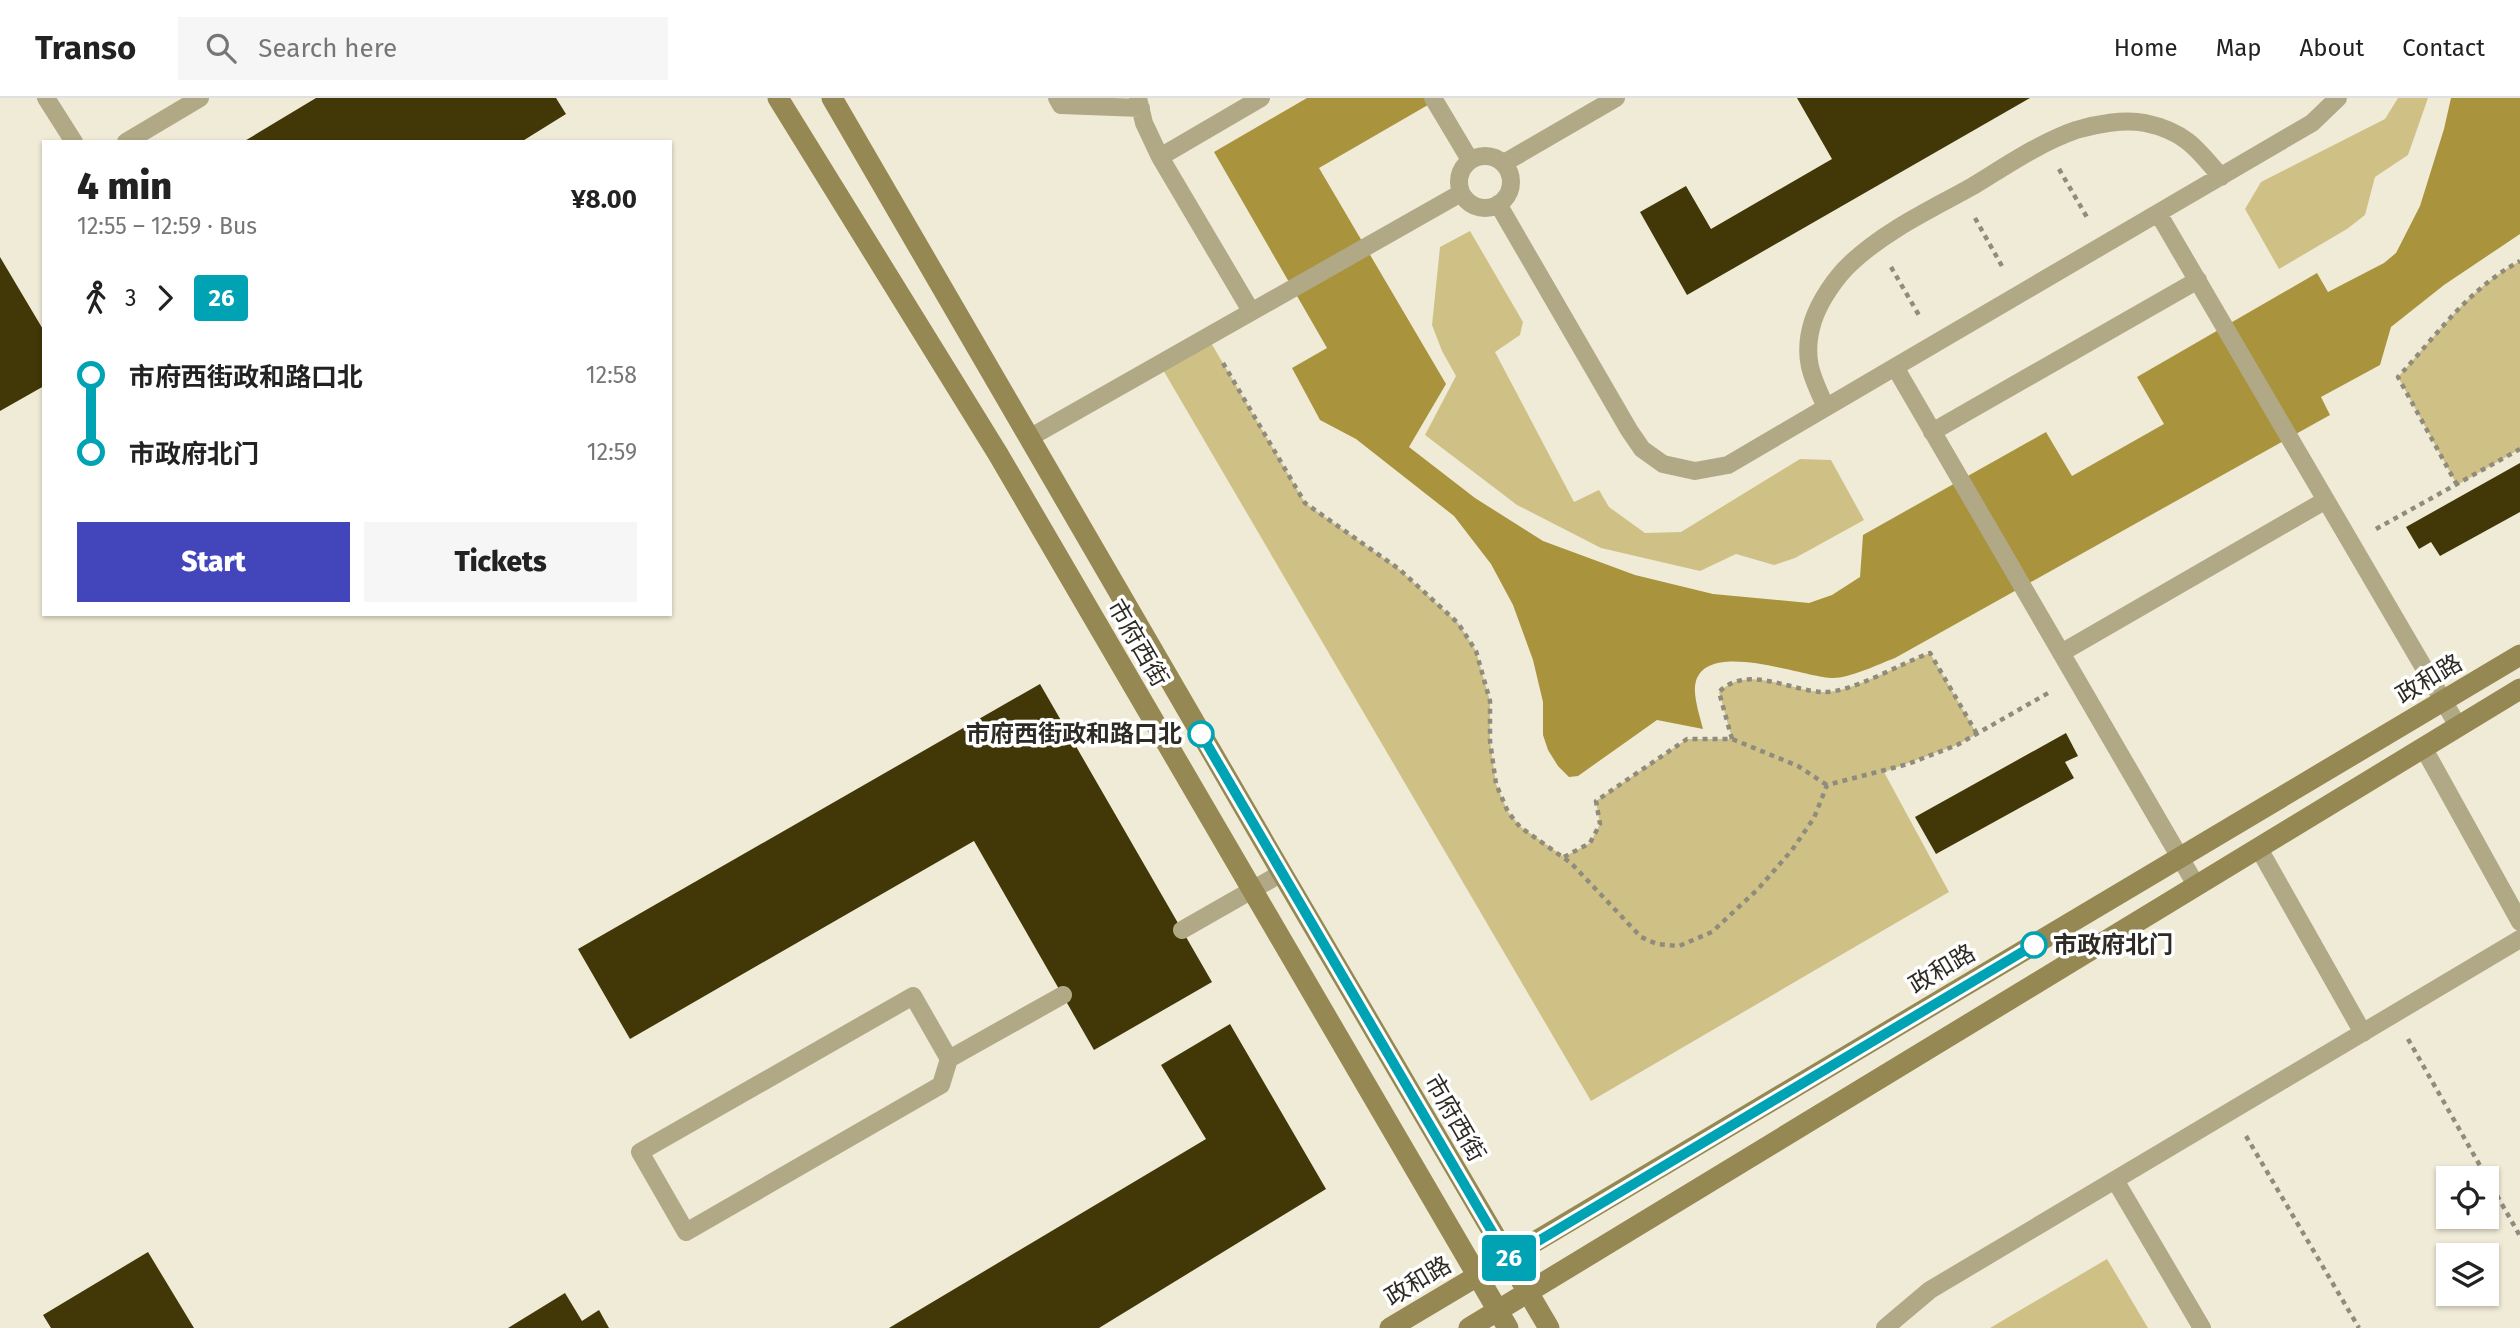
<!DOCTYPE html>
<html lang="en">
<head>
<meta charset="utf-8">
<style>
	:root { --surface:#fff; --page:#f6f6f6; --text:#222; --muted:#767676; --line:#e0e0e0; --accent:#4345ba }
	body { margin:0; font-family:"Fira Sans","Noto Sans SC",sans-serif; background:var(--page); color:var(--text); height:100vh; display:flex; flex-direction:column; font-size:26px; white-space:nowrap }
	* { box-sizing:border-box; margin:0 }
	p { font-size:23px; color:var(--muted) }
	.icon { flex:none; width:38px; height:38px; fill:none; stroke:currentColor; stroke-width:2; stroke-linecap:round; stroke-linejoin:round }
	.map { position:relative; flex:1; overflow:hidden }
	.sheet { position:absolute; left:42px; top:42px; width:630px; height:476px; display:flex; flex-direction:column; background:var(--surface); border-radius:0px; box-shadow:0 2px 5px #0004 }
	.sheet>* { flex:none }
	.badge { padding:0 14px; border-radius:5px; font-size:24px; line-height:46px }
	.buttons { position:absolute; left:2436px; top:1068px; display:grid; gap:14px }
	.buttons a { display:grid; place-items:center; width:63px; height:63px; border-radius:0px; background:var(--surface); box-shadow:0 2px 5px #0004; font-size:35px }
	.map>.badge { position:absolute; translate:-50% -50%; box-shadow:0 0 0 4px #fff }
	.legs { display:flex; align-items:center; gap:10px; height:77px; padding:0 35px; font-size:23px }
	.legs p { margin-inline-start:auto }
	.headline { display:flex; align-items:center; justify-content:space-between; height:119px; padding:0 35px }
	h1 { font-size:38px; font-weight:800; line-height:52px }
	.primary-button { display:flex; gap:14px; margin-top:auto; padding:14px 35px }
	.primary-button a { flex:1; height:80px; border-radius:0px; background:var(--accent); color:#fff; font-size:28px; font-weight:800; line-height:80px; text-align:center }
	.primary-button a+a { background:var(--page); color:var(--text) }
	ul { padding:0 35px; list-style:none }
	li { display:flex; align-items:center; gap:24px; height:77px; font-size:26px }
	li i { display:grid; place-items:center; width:10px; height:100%; margin:0 9px; background:currentColor }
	li i::after { content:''; width:18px; height:18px; margin:-9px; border:5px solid; border-radius:50%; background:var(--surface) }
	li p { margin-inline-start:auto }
	li:first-child i { background:linear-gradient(#0000 50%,currentColor 0) }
	li:last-child i { background:linear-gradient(currentColor 50%,#0000 0) }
	header { display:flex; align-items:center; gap:42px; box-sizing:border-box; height:98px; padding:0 35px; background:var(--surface); border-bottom:2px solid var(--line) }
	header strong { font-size:33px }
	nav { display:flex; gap:38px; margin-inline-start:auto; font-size:24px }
	.search { width:490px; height:63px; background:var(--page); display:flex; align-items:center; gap:18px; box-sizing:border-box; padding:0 24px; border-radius:0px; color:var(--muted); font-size:26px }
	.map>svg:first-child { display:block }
</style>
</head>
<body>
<header>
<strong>Transo</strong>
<div class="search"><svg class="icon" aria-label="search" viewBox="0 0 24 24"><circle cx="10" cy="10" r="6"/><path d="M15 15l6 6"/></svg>Search here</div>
<nav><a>Home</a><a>Map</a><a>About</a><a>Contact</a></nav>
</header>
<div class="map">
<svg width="2520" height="1230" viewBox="0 0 2520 1230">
	<rect width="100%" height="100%" fill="#f0ebd7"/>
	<!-- green -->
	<path fill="#cfc186" d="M2398,0H2428L2408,57L2375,79L2365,117L2347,131L2279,171L2245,111L2261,84L2385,21Z
		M1470,133L1523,224L1520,237L1495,254L1574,404L1599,392L1609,409L1645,435L1681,434L1800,361L1831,362L1864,422L1795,460L1774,467L1736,456L1700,473L1601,450L1517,407L1425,337L1456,278L1442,253L1432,227L1440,149Z
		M2520,163V351L2457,387L2398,279C2438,236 2467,192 2520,163Z
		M1207,238L1305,405L1399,471L1458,525L1476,553L1490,603V643L1496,686L1508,714L1521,729L1564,759L1590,745L1600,726L1596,703L1687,641H1732L1719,594C1747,566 1790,593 1823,594C1852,595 1901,565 1930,555L1977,636L1957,647L1884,674L1949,794L1591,1003L1159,265Z
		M2107,1161L2148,1230H1990Z"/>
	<!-- water -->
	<path fill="#a9943d" d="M1307,0H1440L1319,70L1446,286L1409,349L1475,400L1543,443L1635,477L1713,496L1809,505L1832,497L1860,479L1863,437L2046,334L2072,378L2164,326L2137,279L2317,175L2328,194L2384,165L2396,155L2420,108L2444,31L2451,0H2520V136L2444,187L2391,229L2380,267L2321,299L2330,317L1895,560C1879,566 1850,580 1833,580C1805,580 1709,541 1696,583C1692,596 1700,618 1703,631L1657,622L1578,678L1569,679L1558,668L1548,652L1543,637V604L1533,562L1513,507L1491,466L1454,418L1356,341L1320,322L1292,270L1327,250L1214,54Z"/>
	<!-- building -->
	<path fill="#423706" d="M316,0H556L566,16L521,44H243Z
		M1797,0H2030L1687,197L1640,114L1686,88L1711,131L1832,61Z
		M0,159L44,233V288L0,313Z
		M2520,365V414L2440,458L2431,444L2419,451L2406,429Z
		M1040,586L1212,884L1094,952L974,743L630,941L578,851Z
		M2066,635L2078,658L2065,664L2074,680L1936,756L1915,719Z
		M1230,926L1326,1091L1099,1230H889L1206,1041L1161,967Z
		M148,1154L194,1230H51L43,1217Z
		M565,1195L582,1223L599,1212L609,1230H508Z"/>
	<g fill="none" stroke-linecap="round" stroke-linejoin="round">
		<!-- path -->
		<path stroke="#8f8c7e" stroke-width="4.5" stroke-dasharray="5 5" stroke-linecap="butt" d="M2059,71L2088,121
			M1975,120L2003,170
			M1891,169L1920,219
			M1223,265L1305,405L1399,471L1458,525L1476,553L1490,603V643L1496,686L1508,714L1520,729L1571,765L1641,839L1657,846L1679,848L1712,834L1758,791L1792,752L1814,720L1827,687L1908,666L1957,647L2050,594
			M2457,387L2398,279C2438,236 2467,192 2520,163
			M2376,431L2520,351
			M1732,641L1719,594C1747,566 1790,593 1823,594C1852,595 1901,565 1930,555L1977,636
			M1564,759L1590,745L1600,726L1596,703L1687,641H1732L1798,668L1827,687
			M2408,941L2520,1138
			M2246,1038L2359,1230"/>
		<!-- lane -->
		<path stroke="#b1a885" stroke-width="18" d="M46,0L74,44
			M1057,0L1061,7L1141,10
			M1138,0L1144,25L1160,59
			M1433,0L1470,62
			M126,44L200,0
			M1459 84a26 26 0 1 1 52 0a26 26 0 1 1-52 0Z
			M1504,65L1616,0
			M1498,106L1629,332L1642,351L1663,366L1695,373L1728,367L1895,269
			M2158,115L2312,25L2338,0
			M1251,213L1160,59L1261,0
			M1826,309C1811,278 1802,258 1813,223C1820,202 1836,179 1851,165C1886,132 1932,111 1973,88C2006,68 2039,45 2076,32C2096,26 2124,21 2145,25C2184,33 2197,50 2221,79
			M1932,334L2198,182
			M1029,340L1461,95
			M2061,555L2326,402
			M2423,649L2520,824
			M2258,749L2363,935
			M2196,787L1895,269L2158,115L2458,628
			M1182,832L1282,775
			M949,961L913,898L640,1054L686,1134L941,987L949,961L1063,897
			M2115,1082L2202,1230
			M1885,1230L1930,1192L2520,841"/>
		<!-- secondary -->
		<path stroke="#958852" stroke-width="21" d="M778,0L998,356L1508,1230
			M832,0L1282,775L1549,1230
			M1390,1230L2520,557
			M1469,1230L2520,591"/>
	</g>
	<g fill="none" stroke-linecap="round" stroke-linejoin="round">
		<!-- line-1 casing -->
		<g stroke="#fff" stroke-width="16">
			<path id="line-1" d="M1201,636L1508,1161L2034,847"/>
		</g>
		<!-- line-1 -->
		<use href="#line-1" stroke="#00a3b4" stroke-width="10"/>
	</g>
	<!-- markers -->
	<g fill="#fff" stroke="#00a3b4" stroke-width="3.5">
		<circle cx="1201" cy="636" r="12"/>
		<circle cx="2034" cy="847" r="12"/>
	</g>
	<g text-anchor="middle" stroke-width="7" stroke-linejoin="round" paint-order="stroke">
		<!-- street labels -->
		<g font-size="24" fill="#2d2b23" stroke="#fff">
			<text transform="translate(1138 545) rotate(60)" y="8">市府西街</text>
			<text transform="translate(2429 581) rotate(-31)" y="8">政和路</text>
			<text transform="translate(1942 871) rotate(-31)" y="8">政和路</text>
			<text transform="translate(1455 1020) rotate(60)" y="8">市府西街</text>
			<text transform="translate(1418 1183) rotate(-31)" y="8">政和路</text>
		</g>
		<!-- stop labels -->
		<g font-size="24" font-weight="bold" fill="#2d2b23" stroke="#fff" text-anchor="end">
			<text x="1182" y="644">市府西街政和路口北</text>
			<text x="2053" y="855" text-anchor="start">市政府北门</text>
		</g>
	</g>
</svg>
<div class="buttons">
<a><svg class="icon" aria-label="locate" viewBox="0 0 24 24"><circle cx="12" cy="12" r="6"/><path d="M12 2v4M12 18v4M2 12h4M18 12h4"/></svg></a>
<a><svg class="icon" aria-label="layers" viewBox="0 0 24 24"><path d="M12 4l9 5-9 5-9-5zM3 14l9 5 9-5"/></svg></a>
</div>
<b class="badge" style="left:1509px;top:1160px;background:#00a3b4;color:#fff">26</b>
<section class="sheet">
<div class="headline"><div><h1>4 min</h1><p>12:55 – 12:59 · Bus</p></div><b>¥8.00</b></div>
<div class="legs"><svg class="icon" aria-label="walk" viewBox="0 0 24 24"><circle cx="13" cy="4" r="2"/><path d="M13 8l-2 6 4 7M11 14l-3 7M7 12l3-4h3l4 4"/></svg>3<svg class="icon" aria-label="forward" viewBox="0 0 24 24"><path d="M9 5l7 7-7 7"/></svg><b class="badge" style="background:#00a3b4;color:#fff">26</b></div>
<ul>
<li><i style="color:#00a3b4"></i><b>市府西街政和路口北</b><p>12:58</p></li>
<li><i style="color:#00a3b4"></i><b>市政府北门</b><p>12:59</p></li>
</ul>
<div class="primary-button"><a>Start</a><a>Tickets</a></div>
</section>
</div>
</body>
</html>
